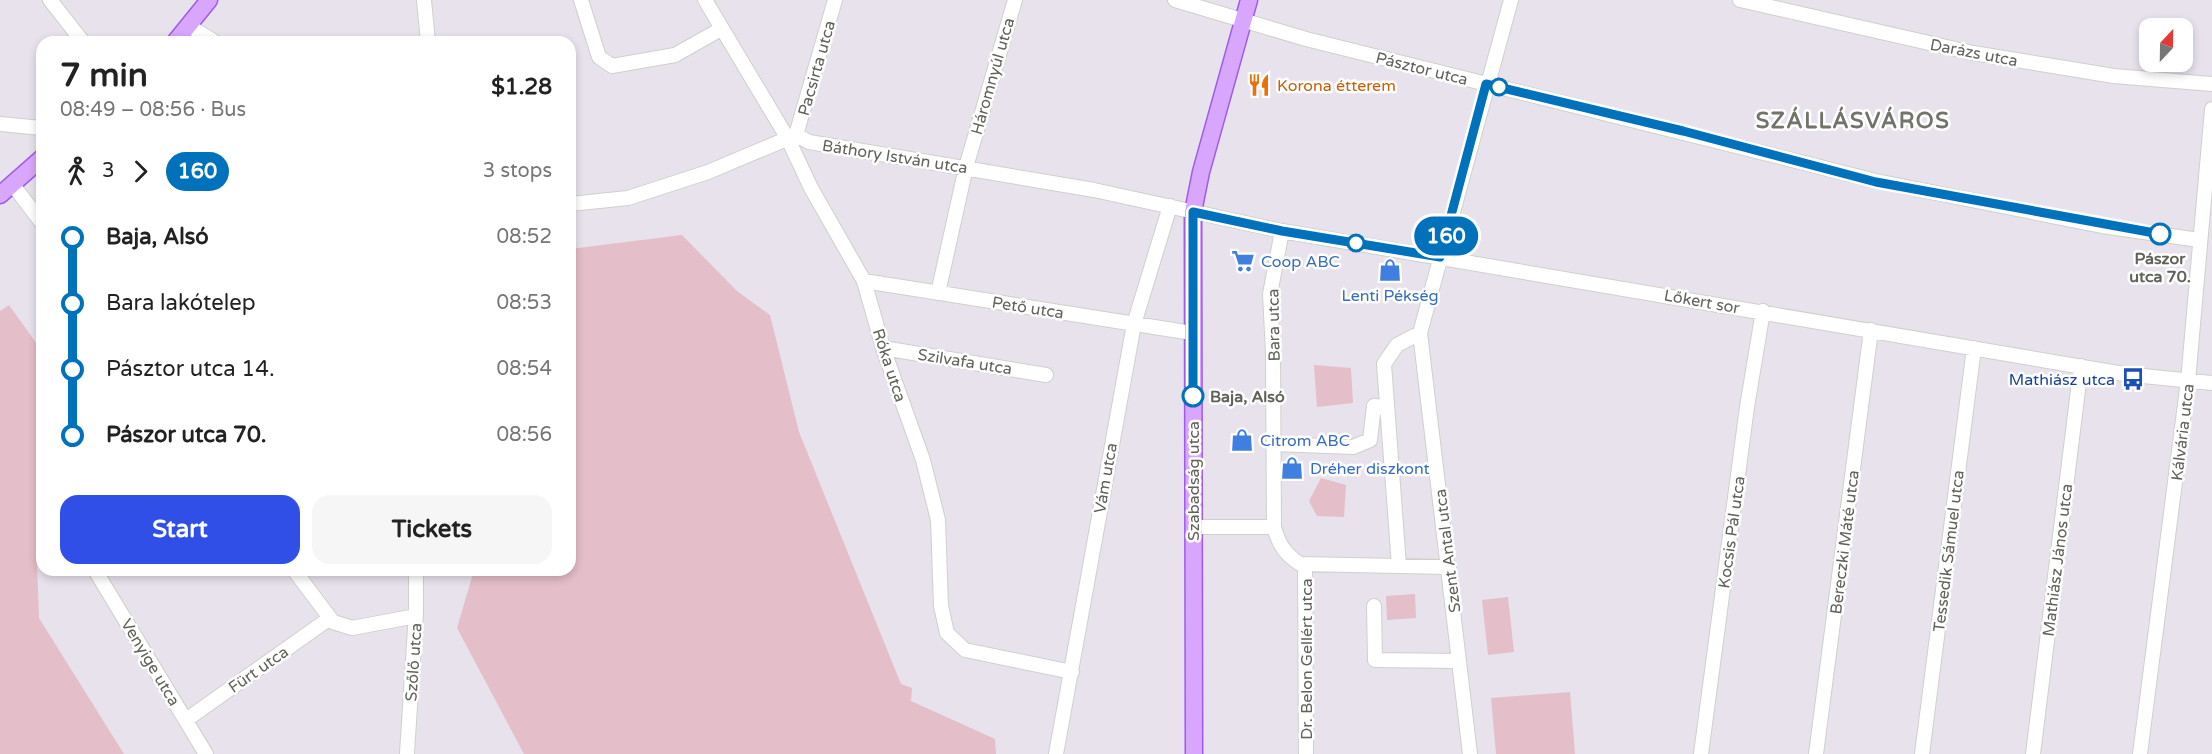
<!DOCTYPE html>
<html lang="en">
<head>
<meta charset="utf-8">
<style>
	:root { --surface:#fff; --page:#f6f6f6; --text:#222; --muted:#767676; --accent:#2f4fe6 }
	body { margin:0; font-family:"Varela Round",sans-serif; background:var(--page); color:var(--text); height:100vh; display:flex; flex-direction:column; font-size:22px; white-space:nowrap }
	* { box-sizing:border-box; margin:0 }
	p { font-size:20px; color:var(--muted) }
	.icon { flex:none; width:33px; height:33px; fill:none; stroke:currentColor; stroke-width:2; stroke-linecap:round; stroke-linejoin:round }
	.map { position:relative; flex:1; overflow:hidden }
	.side { position:absolute; left:36px; top:36px; width:540px; height:540px; display:flex; flex-direction:column; background:var(--surface); border-radius:18px; box-shadow:0 3px 9px #0003 }
	.side>* { flex:none }
	.badge { padding:0 12px; border-radius:20px; font-size:21px; line-height:39px }
	.needle { width:39px; rotate:22deg }
	.fabs { position:absolute; left:2139px; top:18px; display:grid; gap:12px }
	.fabs a { display:grid; place-items:center; width:54px; height:54px; border-radius:12px; background:var(--surface); box-shadow:0 3px 9px #0003; font-size:30px }
	.map>.badge { position:absolute; translate:-50% -50%; box-shadow:0 0 0 3px #fff }
	.legs { display:flex; align-items:center; gap:9px; height:66px; padding:0 24px; font-size:20px }
	.legs p { margin-inline-start:auto }
	.summary { display:flex; align-items:center; justify-content:space-between; height:102px; padding:0 24px }
	h1 { font-size:33px; font-weight:700; line-height:45px }
	.cta { display:flex; gap:12px; margin-top:auto; padding:12px 24px }
	.cta a { flex:1; height:69px; border-radius:18px; background:var(--accent); color:#fff; font-size:24px; font-weight:700; line-height:69px; text-align:center }
	.cta a+a { background:var(--page); color:var(--text) }
	ul { padding:0 24px; list-style:none }
	li { display:flex; align-items:center; gap:21px; height:66px; font-size:22px }
	li i { display:grid; place-items:center; width:9px; height:100%; margin:0 8px; background:currentColor }
	li i::after { content:''; width:15px; height:15px; margin:-8px; border:4px solid; border-radius:50%; background:var(--surface) }
	li p { margin-inline-start:auto }
	li:first-child i { background:linear-gradient(#0000 50%,currentColor 0) }
	li:last-child i { background:linear-gradient(currentColor 50%,#0000 0) }
	.map>svg:first-child { display:block }
</style>
</head>
<body>
<div class="map">
<svg width="2212" height="754" viewBox="0 0 2212 754">
	<rect width="100%" height="100%" fill="#e8e2ed"/>
	<!-- green -->
	<path fill="#e4bec8" d="M682,235L737,291L770,315L799,432L901,684L912,688L911,701L995,739L996,754H524L457,628L474,570H570V249Z
		M9,305L42,351V560L37,564L39,618L124,754H0V311Z
		M1314,365L1351,368L1353,403L1317,407Z
		M1321,478L1346,485L1344,517L1317,516L1309,501Z
		M1415,594L1416,618L1387,620L1386,596Z
		M1508,597L1514,652L1488,655L1482,600Z
		M1570,692L1575,754H1496L1491,698Z"/>
	<g fill="none" stroke-linecap="round" stroke-linejoin="round">
		<!-- minor casing -->
		<g stroke="#ced1ca" stroke-width="16">
			<path id="minor" d="M50,0L83,42
				M424,0L428,42
				M581,0L599,57L612,66L675,55L721,29
				M705,0L788,139L811,188L864,281L883,348L923,460L938,520L941,606L947,633L965,650L1072,672
				M1175,0L1306,39L1876,181L2102,226L2199,240
				M1740,0L1973,53L2114,76L2212,84
				M189,26L215,42
				M0,124L42,128
				M796,135L835,0
				M13,185L42,223
				M570,204L628,198L708,172L796,135L809,142L1094,190L1282,231L2124,374L2212,383
				M1282,231L1270,294L1273,353L1274,527C1279,545 1285,554 1300,564L1449,567
				M864,281L1192,333
				M938,293L966,167L1015,0
				M883,348L1046,375
				M1274,444L1353,447L1370,440L1374,406L1387,407
				M1193,527H1274
				M1305,564L1306,754
				M1399,566L1384,364L1397,345L1420,333
				M95,570L206,754
				M294,570L333,622L352,628L416,616
				M1374,606L1375,660L1459,661
				M186,720L330,618
				M407,753L416,613V570
				M1056,754L1134,324L1170,206
				M1470,754L1420,333L1511,0
				M1701,754L1747,407L1763,311
				M1816,754L1871,330
				M1922,754L1974,348
				M2033,754L2081,366
				M2140,754L2188,381L2212,109"/>
		</g>
		<!-- major casing -->
		<g stroke="#9f59ef" stroke-width="19">
			<path id="major" d="M175,42L209,0
				M0,195L42,158
				M1194,754L1193,212L1201,172L1249,0"/>
		</g>
		<!-- minor -->
		<use href="#minor" stroke="#fff" stroke-width="14"/>
		<!-- major -->
		<use href="#major" stroke="#d9a6fe" stroke-width="16"/>
	</g>
	<g fill="none" stroke-linecap="round" stroke-linejoin="round">
		<!-- line-1 casing -->
		<g stroke="#fff" stroke-width="14">
			<path id="line-1" d="M1193,396V212L1282,231L1440,257L1486,84L1683,131L1876,182L2160,234"/>
		</g>
		<!-- line-1 -->
		<use href="#line-1" stroke="#0072bc" stroke-width="9"/>
	</g>
	<!-- icons -->
	<defs>
		<g id="restaurant-bare" transform="scale(1.8)"><path d="M-5-6h1v4h1v-4h1v4h1v-4h1v5L-1.5 .5V6h-2V.5L-5-1ZM5-6V6H3V1.5H1.5Q1.5-4 5-6Z" fill="#e8710a" stroke="#fff" stroke-width="2.5" paint-order="stroke"/></g>
		<g id="supermarket-bare" transform="scale(1.8)"><path d="M-6-5.5h2.5l.6 2H6L4.5 2H-2.5L-4.4-4H-6ZM-1.5 3.2a1.3 1.3 0 1 0 .1 0ZM3 3.2a1.3 1.3 0 1 0 .1 0Z" fill="#3f7fe0" stroke="#fff" stroke-width="2.5" paint-order="stroke"/></g>
		<g id="shop-bare" transform="scale(1.8)"><path d="M-5-2.5h2.3a2.7 3.5 0 0 1 5.4 0H5L5.5 6h-11ZM-1.5-2.5h3a1.5 2.3 0 0 0-3 0Z" fill="#3f7fe0" stroke="#fff" stroke-width="2.5" paint-order="stroke"/></g>
		<g id="bus-bare" transform="scale(1.8)"><path d="M-5-6H5V4H4V6H2V4H-2V6H-4V4H-5ZM-3.5-4V0h7V-4ZM-3.5 1.2v1.5H-2V1.2ZM2 1.2v1.5H3.5V1.2Z" fill="#1a4fb4" stroke="#fff" stroke-width="2.5" paint-order="stroke"/></g>
	</defs>
	<g fill-rule="evenodd">
		<use href="#restaurant-bare" x="1259" y="85"/>
		<use href="#supermarket-bare" x="1243" y="261"/>
		<use href="#shop-bare" x="1390" y="270"/>
		<use href="#bus-bare" x="2133" y="379"/>
		<use href="#shop-bare" x="1242" y="440"/>
		<use href="#shop-bare" x="1292" y="468"/>
	</g>
	<!-- markers -->
	<g fill="#fff" stroke="#0072bc" stroke-width="3">
		<circle cx="1499" cy="87" r="8"/>
		<circle cx="2160" cy="234" r="10"/>
		<circle cx="1356" cy="243" r="8"/>
		<circle cx="1193" cy="396" r="10"/>
	</g>
	<g text-anchor="middle" stroke-width="5" stroke-linejoin="round" paint-order="stroke">
		<!-- street labels -->
		<g font-size="16" fill="#60625a" stroke="#fff">
			<text transform="translate(1974 52) rotate(11)" y="6">Darázs utca</text>
			<text transform="translate(816 68) rotate(-74)" y="6">Pacsirta utca</text>
			<text transform="translate(1422 68) rotate(14)" y="6">Pásztor utca</text>
			<text transform="translate(992 76) rotate(-74)" y="6">Háromnyúl utca</text>
			<text transform="translate(895 156) rotate(9)" y="6">Báthory István utca</text>
			<text transform="translate(1702 301) rotate(10)" y="6">Lőkert sor</text>
			<text transform="translate(1028 307) rotate(9)" y="6">Pető utca</text>
			<text transform="translate(1273 325) rotate(-91)" y="6">Bara utca</text>
			<text transform="translate(965 361) rotate(9)" y="6">Szilvafa utca</text>
			<text transform="translate(890 365) rotate(72)" y="6">Róka utca</text>
			<text transform="translate(2182 432) rotate(-83)" y="6">Kálvária utca</text>
			<text transform="translate(1105 478) rotate(-80)" y="6">Vám utca</text>
			<text transform="translate(1193 481) rotate(-90)" y="6">Szabadság utca</text>
			<text transform="translate(1731 532) rotate(-82)" y="6">Kocsis Pál utca</text>
			<text transform="translate(1844 542) rotate(-83)" y="6">Bereczki Máté utca</text>
			<text transform="translate(1447 551) rotate(-97)" y="6">Szent Antal utca</text>
			<text transform="translate(1948 551) rotate(-83)" y="6">Tessedik Sámuel utca</text>
			<text transform="translate(2057 560) rotate(-83)" y="6">Mathiász János utca</text>
			<text transform="translate(1306 659) rotate(-90)" y="6">Dr. Belon Gellért utca</text>
			<text transform="translate(151 662) rotate(59)" y="6">Venyige utca</text>
			<text transform="translate(413 662) rotate(-86)" y="6">Szőlő utca</text>
			<text transform="translate(258 669) rotate(-35)" y="6">Fürt utca</text>
		</g>
		<!-- food labels -->
		<g font-size="16" fill="#c56008" stroke="#fff" text-anchor="start">
			<text x="1277" y="91">Korona étterem</text>
		</g>
		<!-- stop labels -->
		<g font-size="16" font-weight="bold" fill="#60625a" stroke="#fff">
			<text x="2160" y="264">Pászor<tspan x="2160" dy="18">utca 70.</tspan></text>
			<text x="1210" y="402" text-anchor="start">Baja, Alsó</text>
		</g>
		<!-- shop labels -->
		<g font-size="16" fill="#366cbe" stroke="#fff" text-anchor="start">
			<text x="1261" y="267">Coop ABC</text>
			<text x="1390" y="301" text-anchor="middle">Lenti Pékség</text>
			<text x="1260" y="446">Citrom ABC</text>
			<text x="1310" y="474">Dréher diszkont</text>
		</g>
		<!-- transit labels -->
		<g font-size="16" fill="#164399" stroke="#fff" text-anchor="end">
			<text x="2115" y="385">Mathiász utca</text>
		</g>
		<!-- district labels -->
		<g font-size="22" font-weight="bold" letter-spacing="1.5" fill="#72746b" stroke="#fff">
			<text x="1853" y="128">SZÁLLÁSVÁROS</text>
		</g>
	</g>
</svg>
<div class="fabs">
<a><svg class="needle" viewBox="-14 -14 28 28"><path d="M0-13l5 13h-10z" fill="#e53935"/><path d="M0 13l5-13h-10z" fill="#767676"/></svg></a>
</div>
<b class="badge" style="left:1446px;top:236px;background:#0072bc;color:#fff">160</b>
<section class="side">
<div class="summary"><div><h1>7 min</h1><p>08:49 – 08:56 · Bus</p></div><b>$1.28</b></div>
<div class="legs"><svg class="icon" aria-label="walk" viewBox="0 0 24 24"><circle cx="13" cy="4" r="2"/><path d="M13 8l-2 6 4 7M11 14l-3 7M7 12l3-4h3l4 4"/></svg>3<svg class="icon" aria-label="forward" viewBox="0 0 24 24"><path d="M9 5l7 7-7 7"/></svg><b class="badge" style="background:#0072bc;color:#fff">160</b><p>3 stops</p></div>
<ul>
<li><i style="color:#0072bc"></i><b>Baja, Alsó</b><p>08:52</p></li>
<li><i style="color:#0072bc"></i><span>Bara lakótelep</span><p>08:53</p></li>
<li><i style="color:#0072bc"></i><span>Pásztor utca 14.</span><p>08:54</p></li>
<li><i style="color:#0072bc"></i><b>Pászor utca 70.</b><p>08:56</p></li>
</ul>
<div class="cta"><a>Start</a><a>Tickets</a></div>
</section>
</div>
</body>
</html>
